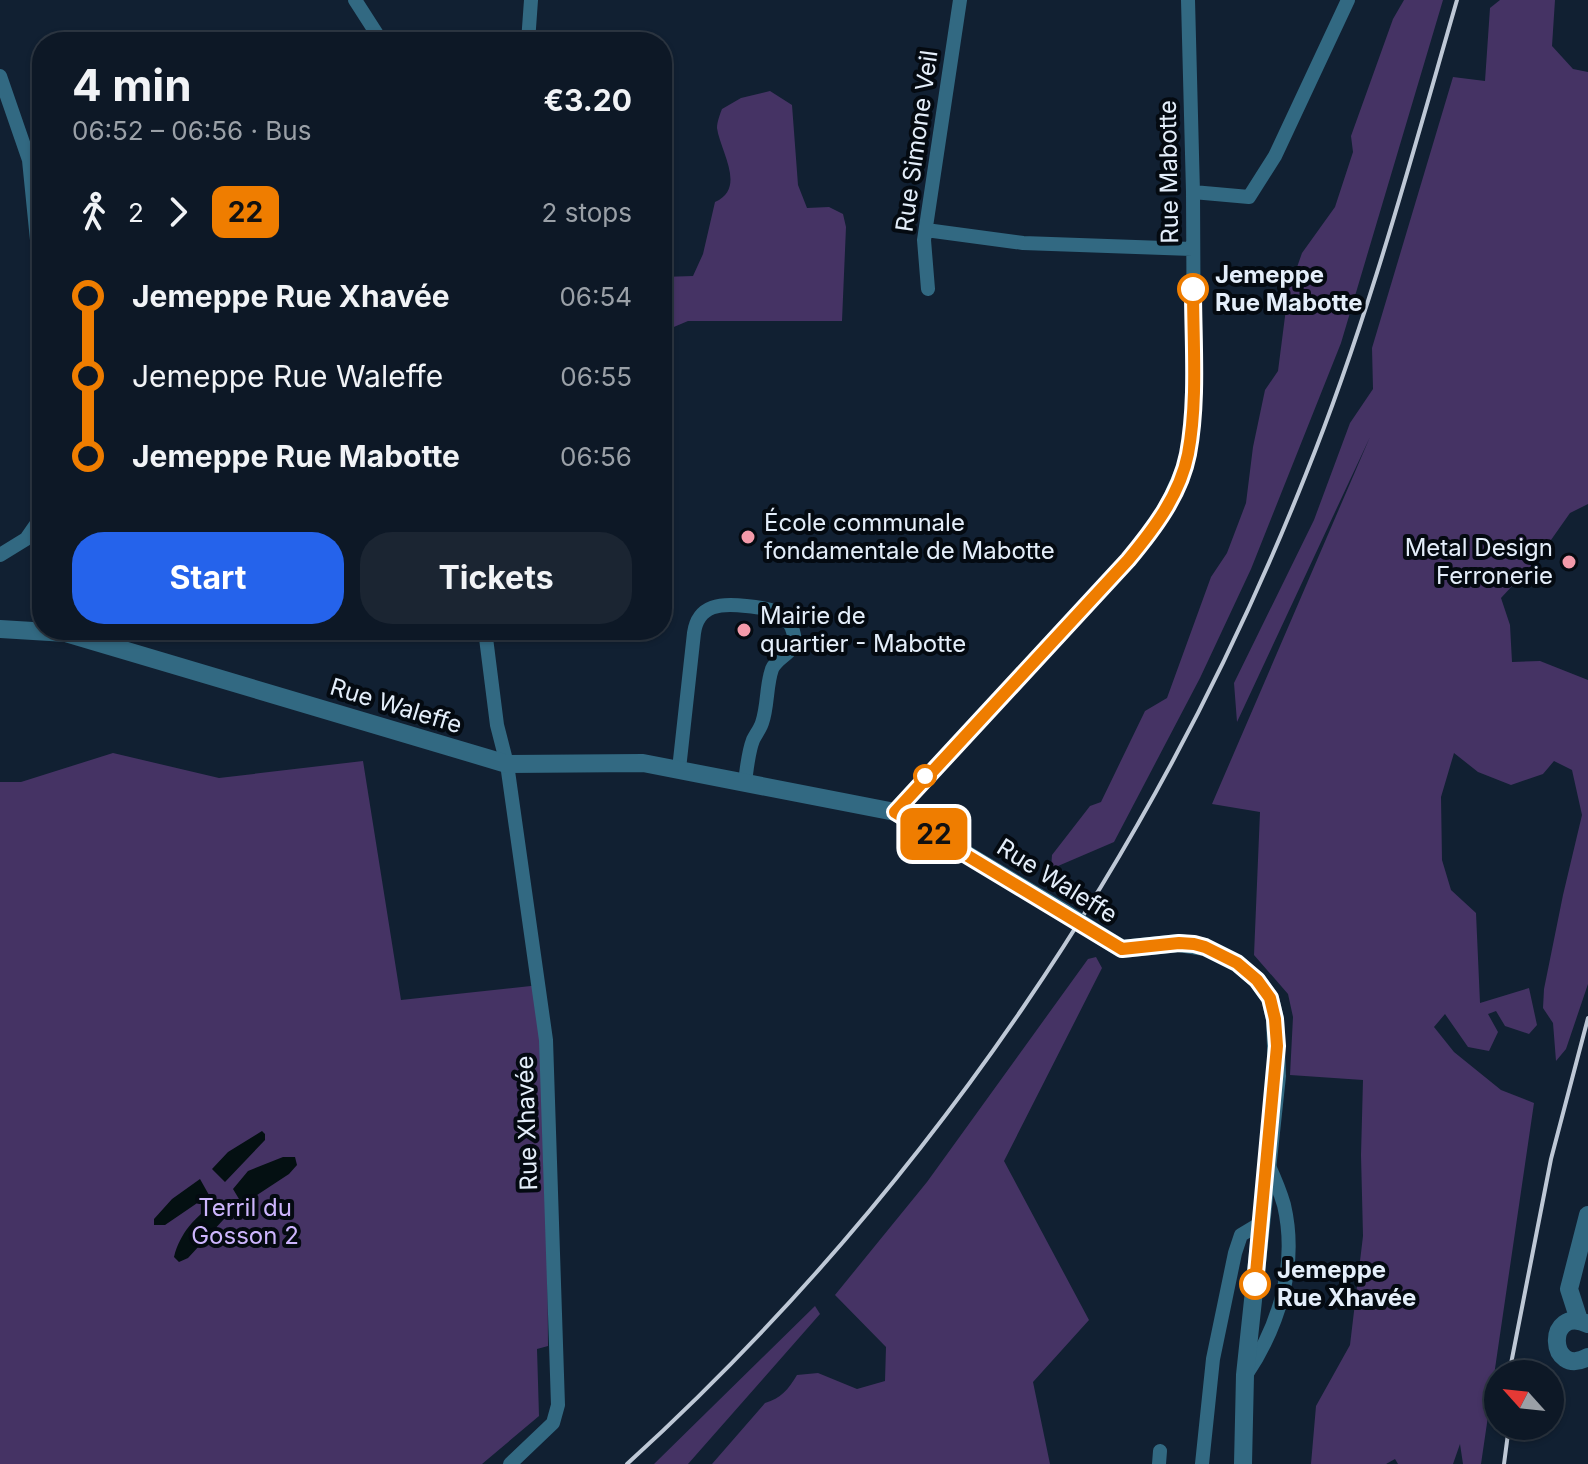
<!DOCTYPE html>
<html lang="en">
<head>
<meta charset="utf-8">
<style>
	:root { --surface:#0d1826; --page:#1b2532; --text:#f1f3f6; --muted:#9aa0a7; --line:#2d3743; --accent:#2563eb }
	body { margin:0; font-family:Inter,sans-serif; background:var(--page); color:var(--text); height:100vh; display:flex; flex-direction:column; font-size:30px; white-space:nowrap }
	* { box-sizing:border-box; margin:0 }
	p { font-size:26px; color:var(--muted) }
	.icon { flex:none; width:44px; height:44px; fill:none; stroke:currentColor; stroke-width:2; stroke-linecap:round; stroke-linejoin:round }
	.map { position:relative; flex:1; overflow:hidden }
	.side { position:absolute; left:32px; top:32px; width:640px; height:608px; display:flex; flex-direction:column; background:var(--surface); border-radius:32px; box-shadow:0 2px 6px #0004,0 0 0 2px var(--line) }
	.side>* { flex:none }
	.badge { padding:0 16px; border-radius:12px; font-size:28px; line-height:52px }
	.needle { width:52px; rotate:297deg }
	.tools { position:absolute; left:1484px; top:1360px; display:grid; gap:16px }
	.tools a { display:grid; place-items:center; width:80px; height:80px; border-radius:50%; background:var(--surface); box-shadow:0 2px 6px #0004,0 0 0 2px var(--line); font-size:40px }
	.map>.badge { position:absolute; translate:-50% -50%; box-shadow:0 0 0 4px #fff }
	.legs { display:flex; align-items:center; gap:12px; height:88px; padding:0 40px; font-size:26px }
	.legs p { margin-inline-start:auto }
	.summary { display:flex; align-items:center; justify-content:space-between; height:136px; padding:0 40px }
	h1 { font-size:44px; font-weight:700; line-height:60px }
	.button { display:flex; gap:16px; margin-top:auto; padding:16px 40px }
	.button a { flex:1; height:92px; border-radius:32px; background:var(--accent); color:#fff; font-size:32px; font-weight:700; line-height:92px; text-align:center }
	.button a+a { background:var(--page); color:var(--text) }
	ul { padding:0 40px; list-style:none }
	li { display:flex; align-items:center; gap:28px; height:80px; font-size:30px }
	li i { display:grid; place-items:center; width:12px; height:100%; margin:0 10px; background:currentColor }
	li i::after { content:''; width:20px; height:20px; margin:-10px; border:6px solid; border-radius:50%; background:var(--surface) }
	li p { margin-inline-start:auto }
	li:first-child i { background:linear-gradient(#0000 50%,currentColor 0) }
	li:last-child i { background:linear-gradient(currentColor 50%,#0000 0) }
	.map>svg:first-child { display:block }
</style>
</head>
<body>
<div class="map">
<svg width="1588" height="1464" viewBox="0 0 1588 1464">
	<rect width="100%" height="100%" fill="#112032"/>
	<!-- green -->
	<path fill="#453364" d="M1404,0H1443L1341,343L1251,569L1200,678L1114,842L1051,869L1052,855L1090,806L1101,802L1145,711L1167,698L1211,577L1227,553L1246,503L1253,447L1265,390L1278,371L1288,293L1302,253L1335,207L1353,152L1351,136L1393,19Z
		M1500,0H1555L1552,46L1573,69L1588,72V504L1570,513L1539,557L1501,598L1510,625L1512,662L1540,661L1588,680V984L1566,1049L1556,1061L1553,1023L1543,1008L1544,989L1563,895L1582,815L1572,770L1554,761L1543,774L1511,785L1478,772L1454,753L1441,797L1442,860L1451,890L1476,913L1480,1003L1529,988L1537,1025L1529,1034L1505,1026L1496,1011L1488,1014L1498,1032L1489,1051L1468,1047L1445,1014L1434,1027L1454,1052L1501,1090L1534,1103L1481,1464H1463L1460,1444L1453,1464H1398L1395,1459L1386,1464H1311L1316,1406L1350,1345L1363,1236L1361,1155L1363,1080L1290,1075L1293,1017L1288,994L1254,955L1260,812L1212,804L1370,437L1237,722L1234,683L1314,520L1350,423L1373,389L1372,348L1453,77L1485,81L1490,8Z
		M770,91L792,105L798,185L807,208L829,207L843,214L846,227L842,321H688L662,332V277L693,276L703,254L715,202C747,188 720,151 717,128C717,122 720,114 722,109L741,98Z
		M113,753L219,778L363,761L401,1000L540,985L546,1040L548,1346L537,1349L539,1416L482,1464H0V782H21Z
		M1096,957L1102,968L1004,1161L1089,1320L1033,1382L1050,1464H712L765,1403C781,1398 788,1390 797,1375L818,1373L857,1389L885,1381L886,1347L835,1295L927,1182L1088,959Z
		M815,1306L820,1314L688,1464H654Z"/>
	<!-- water -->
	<path fill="#041012" d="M262,1131L265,1134V1140L225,1182L212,1169L228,1152Z
		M283,1157H295L297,1165L289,1174L248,1201L239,1199L233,1189L248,1171Z
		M200,1179L209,1195L165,1225H154V1219L172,1199Z
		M215,1203L224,1211V1219L188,1258L179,1262L174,1257C180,1233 195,1217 215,1203Z"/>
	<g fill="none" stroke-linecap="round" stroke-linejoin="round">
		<!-- minor -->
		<path stroke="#326982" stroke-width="14" d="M355,0L382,42
			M528,42L531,0
			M0,76L29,160L42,290
			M1193,192L1249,197L1275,156L1348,0
			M926,230L1023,243L1192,249
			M928,289L924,240L960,0
			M0,555L26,539L42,516
			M485,630L497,725L507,764L546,1040L558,1405L553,1423L510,1464
			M679,769L694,633C698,604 722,603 746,606C767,608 789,610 794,635C798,653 778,655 772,669C766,686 768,706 762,723C760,729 756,734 753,740C748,753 747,768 745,782
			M895,812L1128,560L1158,524L1188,457L1194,395L1193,192L1188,0
			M1246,1375C1279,1326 1298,1265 1284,1205C1280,1191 1274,1177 1268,1164
			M1159,1464L1160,1451
			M1202,1464L1213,1359L1235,1253L1241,1235L1261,1223"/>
		<!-- tertiary -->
		<path stroke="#326982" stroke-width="18" d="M0,629L66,633L507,764L643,763L895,812L1065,913
			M1101,936L1122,949L1179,943L1205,947L1237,963L1257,980L1270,998L1275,1019L1277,1076L1245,1375L1243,1464
			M1579,1320L1569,1289L1588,1215
			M1588,1324C1545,1304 1548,1379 1588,1357"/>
		<!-- rail -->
		<path stroke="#bec8d6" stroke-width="4" d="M1509,1374L1551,1159L1588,1018
			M627,1464C926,1192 1157,850 1306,474C1368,320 1411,159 1457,0
			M1504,1464L1509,1426"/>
		<!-- tertiary-bridge -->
		<path stroke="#326982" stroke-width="18" d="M1065,913L1101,936"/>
	</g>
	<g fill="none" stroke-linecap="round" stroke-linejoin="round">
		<!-- line-1 casing -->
		<g stroke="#fff" stroke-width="18">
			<path id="line-1" d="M1193,289C1193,343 1198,401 1188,454C1180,495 1153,530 1128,560L895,812L1122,949L1179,943L1194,944L1205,947L1237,963L1257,980L1270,998L1275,1019L1277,1046L1255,1284"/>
		</g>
		<!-- line-1 -->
		<use href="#line-1" stroke="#ef7d00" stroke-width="12"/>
	</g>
	<!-- markers -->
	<g fill="#fff" stroke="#ef7d00" stroke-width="4">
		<circle cx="1193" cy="289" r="14"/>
		<circle cx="925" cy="776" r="10"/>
		<circle cx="1255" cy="1284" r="14"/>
	</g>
	<g fill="#f39aaa" stroke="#040a11" stroke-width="3">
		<circle cx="748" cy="537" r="8"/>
		<circle cx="1569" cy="562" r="8"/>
		<circle cx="744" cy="630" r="8"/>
	</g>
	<g text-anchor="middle" stroke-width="8" stroke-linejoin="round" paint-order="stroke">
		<!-- street labels -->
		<g font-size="24" fill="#e4eefa" stroke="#040a11">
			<text transform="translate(917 141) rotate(-82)" y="8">Rue Simone Veil</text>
			<text transform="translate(1169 172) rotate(-91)" y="8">Rue Mabotte</text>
			<text transform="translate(396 706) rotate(17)" y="8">Rue Waleffe</text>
			<text transform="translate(1057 881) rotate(32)" y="8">Rue Waleffe</text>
			<text transform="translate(527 1123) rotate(-92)" y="8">Rue Xhavée</text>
		</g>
		<!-- stop labels -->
		<g font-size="24" font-weight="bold" fill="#e4eefa" stroke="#040a11" text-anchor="start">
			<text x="1215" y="283">Jemeppe<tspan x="1215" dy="28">Rue Mabotte</tspan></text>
			<text x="1277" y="1278">Jemeppe<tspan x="1277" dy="28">Rue Xhavée</tspan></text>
		</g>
		<!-- poi labels -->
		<g font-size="24" fill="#e4eefa" stroke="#040a11" text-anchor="start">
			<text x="764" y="531">École communale<tspan x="764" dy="28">fondamentale de Mabotte</tspan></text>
			<text x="1553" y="556" text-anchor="end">Metal Design<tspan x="1553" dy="28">Ferronerie</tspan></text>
			<text x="760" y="624">Mairie de<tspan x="760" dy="28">quartier - Mabotte</tspan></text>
		</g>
		<!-- park labels -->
		<g font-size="24" fill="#cdb5fd" stroke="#040a11">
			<text x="245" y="1216">Terril du<tspan x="245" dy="28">Gosson 2</tspan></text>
		</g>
	</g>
</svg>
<div class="tools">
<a><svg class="needle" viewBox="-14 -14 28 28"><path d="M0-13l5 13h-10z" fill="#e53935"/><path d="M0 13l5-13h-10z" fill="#9aa0a7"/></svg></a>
</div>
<b class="badge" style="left:934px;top:834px;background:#ef7d00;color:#111">22</b>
<section class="side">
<div class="summary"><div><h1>4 min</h1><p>06:52 – 06:56 · Bus</p></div><b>€3.20</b></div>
<div class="legs"><svg class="icon" aria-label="walk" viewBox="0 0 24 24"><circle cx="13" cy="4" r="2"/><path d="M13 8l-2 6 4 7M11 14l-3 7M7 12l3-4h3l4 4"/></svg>2<svg class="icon" aria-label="forward" viewBox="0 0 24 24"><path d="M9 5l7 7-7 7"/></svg><b class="badge" style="background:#ef7d00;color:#111">22</b><p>2 stops</p></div>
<ul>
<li><i style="color:#ef7d00"></i><b>Jemeppe Rue Xhavée</b><p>06:54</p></li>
<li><i style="color:#ef7d00"></i><span>Jemeppe Rue Waleffe</span><p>06:55</p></li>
<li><i style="color:#ef7d00"></i><b>Jemeppe Rue Mabotte</b><p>06:56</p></li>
</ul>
<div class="button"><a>Start</a><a>Tickets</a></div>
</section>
</div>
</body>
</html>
